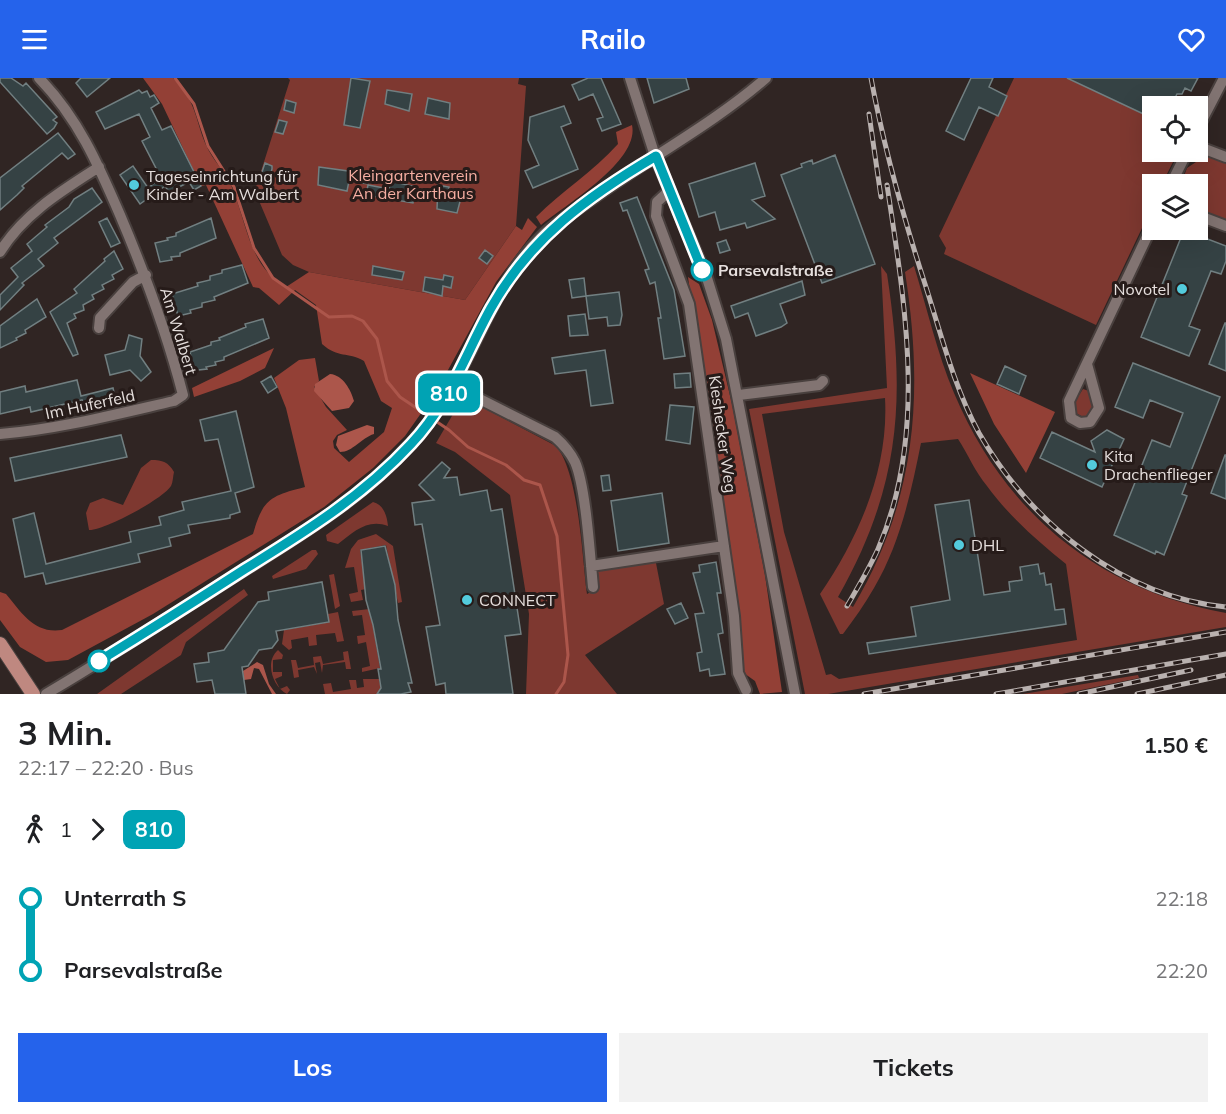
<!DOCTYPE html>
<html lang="de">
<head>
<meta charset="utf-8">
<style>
	:root { --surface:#fff; --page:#f2f2f2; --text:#202124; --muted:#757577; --accent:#2563eb }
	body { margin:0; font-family:Mulish,sans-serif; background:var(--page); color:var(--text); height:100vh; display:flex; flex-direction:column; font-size:22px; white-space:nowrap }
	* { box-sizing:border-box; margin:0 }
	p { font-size:20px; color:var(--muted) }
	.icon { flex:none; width:33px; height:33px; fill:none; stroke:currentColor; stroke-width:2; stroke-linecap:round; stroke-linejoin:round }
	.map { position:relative; height:616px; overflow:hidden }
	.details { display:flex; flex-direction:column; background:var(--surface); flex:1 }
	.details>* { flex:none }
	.badge { padding:0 12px; border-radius:9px; font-size:21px; line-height:39px }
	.tools { position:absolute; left:1142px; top:18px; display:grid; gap:12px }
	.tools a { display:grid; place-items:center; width:66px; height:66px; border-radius:0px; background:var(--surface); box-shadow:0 6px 24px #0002; font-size:30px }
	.map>.badge { position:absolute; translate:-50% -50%; box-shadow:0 0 0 3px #fff }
	.legs { display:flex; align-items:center; gap:9px; height:66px; padding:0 18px; font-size:20px }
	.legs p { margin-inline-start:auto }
	.summary { display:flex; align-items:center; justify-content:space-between; height:102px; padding:0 18px }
	h1 { font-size:33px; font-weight:700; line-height:45px }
	.action { display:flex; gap:12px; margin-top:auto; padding:12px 18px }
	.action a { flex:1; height:69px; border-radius:0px; background:var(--accent); color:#fff; font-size:24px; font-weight:700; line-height:69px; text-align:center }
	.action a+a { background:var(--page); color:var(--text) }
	ul { padding:0 18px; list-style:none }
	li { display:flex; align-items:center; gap:21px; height:72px; font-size:22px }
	li i { display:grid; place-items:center; width:9px; height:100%; margin:0 8px; background:currentColor }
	li i::after { content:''; width:15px; height:15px; margin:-8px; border:4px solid; border-radius:50%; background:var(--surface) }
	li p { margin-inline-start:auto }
	li:first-child i { background:linear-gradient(#0000 50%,currentColor 0) }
	li:last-child i { background:linear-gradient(currentColor 50%,#0000 0) }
	header { display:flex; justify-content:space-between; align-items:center; height:78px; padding:0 18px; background:var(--accent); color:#fff; font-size:27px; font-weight:700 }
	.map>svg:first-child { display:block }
</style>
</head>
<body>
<header><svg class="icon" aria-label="menu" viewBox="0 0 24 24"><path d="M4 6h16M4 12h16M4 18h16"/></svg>Railo<svg class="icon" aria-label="heart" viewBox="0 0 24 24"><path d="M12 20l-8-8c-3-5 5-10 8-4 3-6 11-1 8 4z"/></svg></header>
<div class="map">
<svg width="1226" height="616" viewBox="0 0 1226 616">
	<rect width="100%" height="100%" fill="#302523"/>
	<!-- green -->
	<path fill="#7e3830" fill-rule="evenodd" d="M288,0H519L518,6L526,8L516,148L465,222L309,194L293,187L282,177L257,118L256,109L290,2Z
		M1014,0H1067L1152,40V74H1178L1162,106H1152V129L1096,247L944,176L946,170L939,158Z
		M1205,78L1226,84V144L1197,133V106H1181L1187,90Z
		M881,188L887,196C906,320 901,408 838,519L853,529C917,421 924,315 905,194L914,188C927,230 937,275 954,315C1004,434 1098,512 1226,535V549L828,616H805L749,331L887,310ZM885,320C889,391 859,459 820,516L840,556H843C854,541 865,526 874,510C900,466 911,415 921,365L958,361C968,376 975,394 987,408C1009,438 1037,463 1066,486L1077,562L839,601L831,596L826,597L784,454L762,336Z
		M1083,311L1089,313L1094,329L1085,340L1074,334L1073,326Z
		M459,326L480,328L556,368C579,395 582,478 587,516L596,511C596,507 595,500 596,497C601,485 643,482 655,480L664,526L585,577L617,616H526L529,536L510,417L455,374L436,365Z
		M151,382C163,382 168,384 174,394C173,398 173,404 171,408C163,421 103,453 89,452L86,435L90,425L103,420L123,427L141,390Z
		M373,424C384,427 387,438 388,448C368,440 353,454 338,466L327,463L326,457Z
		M376,456L393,468L402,524L398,525L386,467L360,472L366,511L361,512L363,522L351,524L349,516L358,514L354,489L345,490L351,471L358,462Z
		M312,472H316L318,476L306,491L273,501L272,498Z
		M334,496L340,528L335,531L329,497Z
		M244,511L248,517L186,564L181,577L121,616H97Z
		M370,531L380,590L362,594V590L370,588L366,564L358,566L357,558L365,557L362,537L353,538L352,533Z
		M338,534L344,563L337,564L335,555L316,557L317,567L309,568L308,559L291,562L292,570L289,572L282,566L284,552L329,544L328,536Z
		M278,572L283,577L282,581L273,582V594H282V598L275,601L280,611L287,608L290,612L287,616C273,609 264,584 278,572Z
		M348,573L351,591H346L345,584L323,587L322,595L320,584L315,585L317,596L314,589L298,592L299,599L294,600L291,582H296L298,590L314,587L313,579L321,578L323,586L344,582L343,574Z
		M1138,597L1139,600L1062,616H1023Z
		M363,601H379L381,611L377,616H325L323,606L331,605L333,614L351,611L349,602H356L357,610L364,609Z"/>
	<!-- forest -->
	<path fill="#934036" d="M143,0H173C200,28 194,44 209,73C216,86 228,97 233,112C247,147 250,189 286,209L309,194L465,222L516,148L522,152L528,140L537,149L496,204L436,314L405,358L373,390L324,429L153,536L68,582L46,584L20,569L0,542V514L6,516C22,535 34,556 62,552L253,456C263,421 270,418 305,409L286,330L274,300L299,282L315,280L319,303L314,309L326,329L347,352L337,357L333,363L334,370L349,384L384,354L392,330L381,323L364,283C347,273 339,281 322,266L316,227L295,212L279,227L259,210L253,209L206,107L201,108L162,26Z
		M632,47C640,83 565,127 541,147L536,139C562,113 593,94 618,66L616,54Z
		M688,199L699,206L712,242L732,326L765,497L782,614L760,616L755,603L741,593L737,545Z
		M274,270L265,290L240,303L194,319L192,310Z
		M970,295L1055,334L1026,395L994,346Z"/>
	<!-- water -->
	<path fill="#ac564b" d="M330,296C343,297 351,312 354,323L349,330L332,333L314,313L315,306Z
		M367,347L374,349V356C361,360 353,374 340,374L336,367L338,358Z
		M257,584L263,587L269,606L276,616H272L259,591L254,590L251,601L244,602L243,593Z"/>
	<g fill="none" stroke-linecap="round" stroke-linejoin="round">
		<!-- stream -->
		<path stroke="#ac564b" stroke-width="3" d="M175,0L194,26L208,68L234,109L254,170L273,200L329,239L352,238L363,243L377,261L387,303L400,319L449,352L468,369L506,387L524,402L540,407L557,458L568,577L564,604L556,616"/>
	</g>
	<!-- building -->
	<path fill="#354244" stroke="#717f81" stroke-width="1.5" d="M0,0H11L23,8L26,5L57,39L53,42L57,45L54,50L47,56L0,4Z
		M81,0H110L87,19L76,5Z
		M351,0L370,3L360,50L344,47Z
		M588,0H601L621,46L602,53L597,41L603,39L593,16L579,22L572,7Z
		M647,0H686L689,11L654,25Z
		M971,0H993L989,9L1007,18L998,38L979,29L964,62L946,53Z
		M1067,0H1198L1191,13L1185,10L1182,16H1177L1171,28H1152V40Z
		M139,12L142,15L147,13L150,19L154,17L159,25L151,30L162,52L171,48L201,108L194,112L189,104L169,114L165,108L140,126L120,97L133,88L148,110L161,100L142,63L150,59L139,36L105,51L96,34Z
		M387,12L412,16L409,33L385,26Z
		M428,20L450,25L449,41L425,36Z
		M286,22L296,25L294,35L284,32Z
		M564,28L571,45L561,49L578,91L533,110L525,93L539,87L528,62L530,39Z
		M279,42L287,44L283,56L275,54Z
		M58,55L75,76L68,81L62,75L22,108L24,110L17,117L0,132V100Z
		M835,77L875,186L822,205L781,97L802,89L801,86L812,82L813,86Z
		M265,85L272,88V91L268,105L259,103Z
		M755,85L765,118L752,122L775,141L747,150L745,145L720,152L715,134L699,139L689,106Z
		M319,89L370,96L368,106L349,103L347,113L318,107Z
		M391,103L416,109L413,125L366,117L368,107L389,111Z
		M438,107L449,109L448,113L462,116L457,135L437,131Z
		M92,110L102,124L54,160L58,165L38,181L44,188L22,205L24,207L0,232V217L18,199L11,190L32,173L27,166L47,149L45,147L69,129L74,121Z
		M637,119L674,212L685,278L664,281L658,240H661L655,204L650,206L645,192L649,191L627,132L623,133L620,125Z
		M107,140L120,165L111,169L99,144Z
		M211,140L216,160L180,175V178L171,179L172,182L160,184L155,165L168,162L167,160L176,158V155Z
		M1184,152L1226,168V183L1221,196L1211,193L1189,248L1200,252L1189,278L1141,259Z
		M726,162L730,172L720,175L717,165Z
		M485,172L493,178L487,186L479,180Z
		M114,173L123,191L112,197L114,201L102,207L104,211L92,217L94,221L83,227L84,232L74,236L76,240L67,245L78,276L73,278L50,234L77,215L74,211L105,183L104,181Z
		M242,187L248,205L214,219L215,222L202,225V229L190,232L191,235L178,238L172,216L198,208L197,205L210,202V198L222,195V192Z
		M373,188L404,194L402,202L372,197Z
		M444,197L453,199L451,210L443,208L442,218L423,213L425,199L443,202Z
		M584,200L586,218L572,220L569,202Z
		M802,203L805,217L780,226L787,245L781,249L756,258L748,235L735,240L731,228Z
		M619,214L622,237L620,247L608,248L607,239L589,241L586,218Z
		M37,221L46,239L25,252L26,255L16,260L17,262L0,270V248Z
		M585,236L588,257L570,258L568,238Z
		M263,241L269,260L224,279V282L215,284L216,287L206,289L207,291L189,293L186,280L191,279L190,274L211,267V264L220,262L219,260L246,249L245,246Z
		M1225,245H1226V293L1209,286Z
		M129,257L142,261L140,278L151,294L141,303L130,292L110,297L105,277L125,272Z
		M605,272L613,325L591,328L586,292L555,296L552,280Z
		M1133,285L1220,319L1182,416L1187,418L1164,477L1156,473L1155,476L1114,457L1152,362L1170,369L1183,335L1150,322L1143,340L1115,329Z
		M1005,288L1026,298L1019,316L997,306Z
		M690,295L691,309L675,310L674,296Z
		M271,298L277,309L268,315L261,304Z
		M77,302L81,318L113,310L115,319L83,327L82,322L31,334L30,329L0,336V314L25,308L26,314Z
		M670,327L694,329L690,366L666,362Z
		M236,333L254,409L235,415L240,434L230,437V440L188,447L190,455L169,460L171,468L138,476L140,484L46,506L43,495L25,499L13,441L34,435L46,486L131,464L129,454L161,447L159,439L184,432L182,424L231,413L218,361L205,363L200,342Z
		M1107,352L1124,361L1102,409L1040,380L1052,354L1095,374L1091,363Z
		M121,357L127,379L15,403L10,380Z
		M1225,377H1226V421L1211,415Z
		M442,384L450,391L444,400L457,399L460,417L487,412L491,433L502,431L521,556L505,558L513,616H446L445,605L436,607L426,549L440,547L422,446L415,447L412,425L434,422L419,407Z
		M609,397L611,412L603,413L601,398Z
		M662,415L669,465L618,473L611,423Z
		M969,422L984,517L1010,513L1009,504L1022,502L1020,489L1038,486L1040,496L1044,495L1046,507L1051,506L1055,532L1064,531L1066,546L869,576L867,565L916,558L911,529L950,522L935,427Z
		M385,468L395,507L398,542L412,605H408L411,614L401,616H377L381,610L378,591H381L373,547L366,522L361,472Z
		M716,484L721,515H717L723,555L718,556L725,596L710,598L709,591L700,593L697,575L702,574L695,536L704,535L693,495L700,494L699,487Z
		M322,504L329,544L276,553L278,562L272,570L259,572L248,588L242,589L246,616H215L212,602L197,604L194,586L209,584L208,575L224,572L258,524L269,522L268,514Z
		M681,525L688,540L675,546L667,531Z"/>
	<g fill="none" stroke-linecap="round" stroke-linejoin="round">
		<!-- minor casing -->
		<g stroke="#49403e" stroke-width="14">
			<path id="minor" d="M630,0L655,78L707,200L726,261L795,616
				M1197,52L1224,0
				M1197,68L1226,79
				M1171,106L1187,74
				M669,113L657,124L656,138L689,226L734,538L738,595L746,612
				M1197,137L1226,148
				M0,174C23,136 63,112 99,89
				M99,250L100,240L133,204L146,197
				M1087,286L1099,330L1090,344L1080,345L1071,340L1069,323L1152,148
				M454,308L555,359C563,366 570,374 575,384C586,409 590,479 593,509
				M739,317L819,307L823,303
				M0,356C59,351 117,336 174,323L183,317C167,255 145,196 120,137C98,86 78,40 39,0
				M591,488L724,468
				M46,616C107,580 167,541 227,503C297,459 369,418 422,353C472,293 487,211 544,156C560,142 578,131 595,119C652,78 713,46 766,0"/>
		</g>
		<!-- major casing -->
		<g stroke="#49403e" stroke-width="16">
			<path id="major" d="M0,566L33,616"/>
		</g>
		<!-- minor -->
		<use href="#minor" stroke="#827472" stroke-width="10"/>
		<!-- major -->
		<use href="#major" stroke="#bf8880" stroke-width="14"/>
		<!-- rail casing -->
		<g stroke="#b9b1af" stroke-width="5">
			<path id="rail" d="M871,0C884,70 903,138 925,206C941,256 954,309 979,355C1030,444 1121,519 1226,529
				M869,36L881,119
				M847,528C858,509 869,491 878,471C928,356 905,226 887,107
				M864,616L1226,554
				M996,616L1226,576
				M1079,616L1191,592
				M1137,616L1226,597"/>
		</g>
		<!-- rail -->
		<use href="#rail" stroke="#261b19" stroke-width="3" stroke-dasharray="9" stroke-linecap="butt"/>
	</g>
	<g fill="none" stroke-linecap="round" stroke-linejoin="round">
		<!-- line-1 casing -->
		<g stroke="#fff" stroke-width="14">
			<path id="line-1" d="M99,583C148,553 197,522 245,491C305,454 363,418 411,366C449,326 465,277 491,230C530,160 588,118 656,78L702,192"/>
		</g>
		<!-- line-1 -->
		<use href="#line-1" stroke="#00a3b4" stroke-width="9"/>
	</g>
	<!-- markers -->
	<g fill="#53cbdc" stroke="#261b19" stroke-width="2">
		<circle cx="134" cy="107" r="6"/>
		<circle cx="1182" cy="211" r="6"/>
		<circle cx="1092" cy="387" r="6"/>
		<circle cx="959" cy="467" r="6"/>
		<circle cx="467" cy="522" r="6"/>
	</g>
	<g fill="#fff" stroke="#00a3b4" stroke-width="3">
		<circle cx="702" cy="192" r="10"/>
		<circle cx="99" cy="583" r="10"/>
	</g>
	<g text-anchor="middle" stroke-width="6" stroke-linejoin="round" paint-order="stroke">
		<!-- park labels -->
		<g font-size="16" fill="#f6aea2" stroke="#261b19">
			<text x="413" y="103">Kleingartenverein<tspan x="413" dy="18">An der Karthaus</tspan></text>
		</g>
		<!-- poi labels -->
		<g font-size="16" fill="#e6dfdd" stroke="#261b19" text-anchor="start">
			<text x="146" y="104">Tageseinrichtung für<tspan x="146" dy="18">Kinder - Am Walbert</tspan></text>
			<text x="1170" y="217" text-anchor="end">Novotel</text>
			<text x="1104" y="384">Kita<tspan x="1104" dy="18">Drachenflieger</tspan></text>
			<text x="971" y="473">DHL</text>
			<text x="479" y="528">CONNECT</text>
		</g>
		<!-- stop labels -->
		<g font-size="16" font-weight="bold" fill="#e6dfdd" stroke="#261b19" text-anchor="start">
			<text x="718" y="198">Parsevalstraße</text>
		</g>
		<!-- street labels -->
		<g font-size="16" fill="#e6dfdd" stroke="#261b19">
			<text transform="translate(179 253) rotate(73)" y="6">Am Walbert</text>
			<text transform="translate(90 326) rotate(-12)" y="6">Im Huferfeld</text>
			<text transform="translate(723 356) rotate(82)" y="6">Kieshecker Weg</text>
		</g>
	</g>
</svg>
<div class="tools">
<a><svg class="icon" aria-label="locate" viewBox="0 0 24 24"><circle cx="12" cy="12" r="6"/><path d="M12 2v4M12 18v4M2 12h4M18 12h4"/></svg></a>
<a><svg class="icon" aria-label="layers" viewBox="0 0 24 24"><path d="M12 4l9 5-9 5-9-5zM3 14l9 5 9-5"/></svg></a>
</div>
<b class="badge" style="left:449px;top:315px;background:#00a3b4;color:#fff">810</b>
</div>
<section class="details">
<div class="summary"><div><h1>3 Min.</h1><p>22:17 – 22:20 · Bus</p></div><b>1.50 €</b></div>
<div class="legs"><svg class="icon" aria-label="walk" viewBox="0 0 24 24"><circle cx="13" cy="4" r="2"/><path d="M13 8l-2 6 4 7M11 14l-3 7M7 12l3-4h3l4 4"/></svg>1<svg class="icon" aria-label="forward" viewBox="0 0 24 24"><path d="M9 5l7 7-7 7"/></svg><b class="badge" style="background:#00a3b4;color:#fff">810</b></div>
<ul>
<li><i style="color:#00a3b4"></i><b>Unterrath S</b><p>22:18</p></li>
<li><i style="color:#00a3b4"></i><b>Parsevalstraße</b><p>22:20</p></li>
</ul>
<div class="action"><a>Los</a><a>Tickets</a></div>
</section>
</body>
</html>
